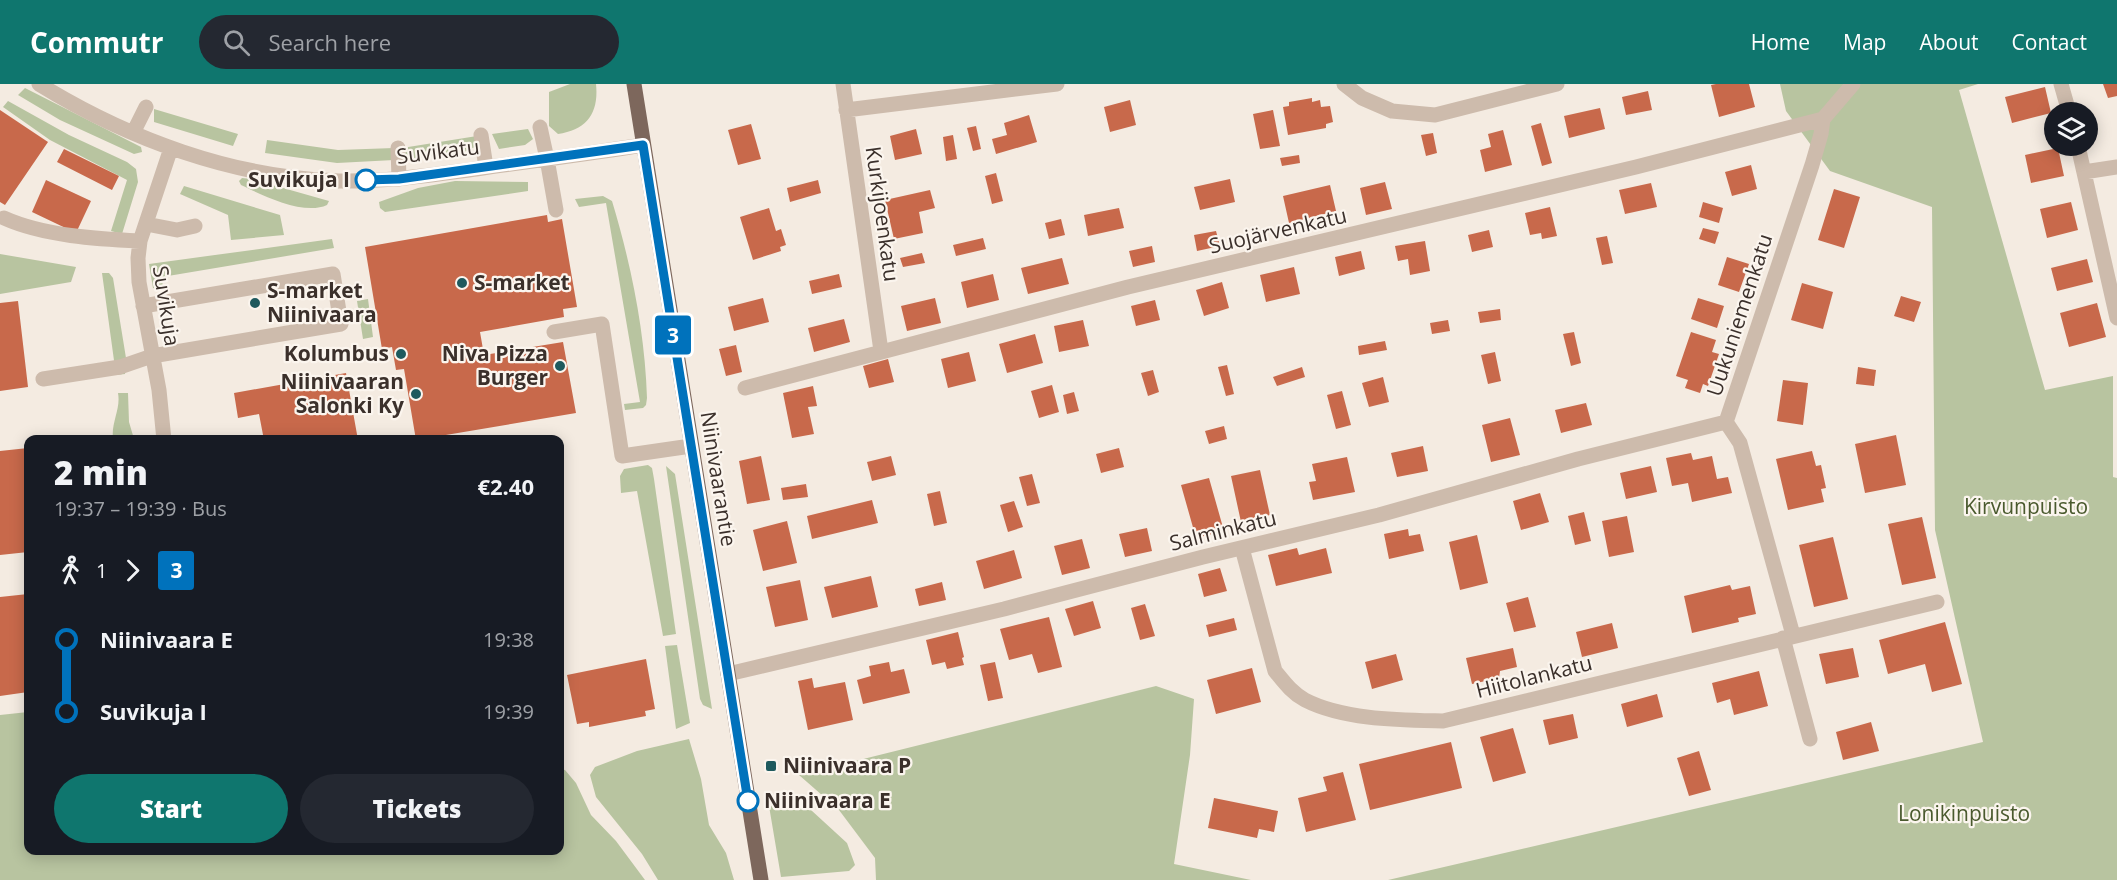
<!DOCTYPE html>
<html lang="en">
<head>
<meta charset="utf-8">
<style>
	:root { --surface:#171b24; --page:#242831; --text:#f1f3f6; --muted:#9ea1a6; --accent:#0f766e }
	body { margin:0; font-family:"Open Sans",sans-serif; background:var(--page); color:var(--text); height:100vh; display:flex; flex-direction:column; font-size:22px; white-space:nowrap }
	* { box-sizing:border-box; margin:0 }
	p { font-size:20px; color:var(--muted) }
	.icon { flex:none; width:33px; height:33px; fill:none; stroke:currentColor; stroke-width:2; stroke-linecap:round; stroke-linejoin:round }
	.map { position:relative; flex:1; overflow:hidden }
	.details { position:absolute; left:24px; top:351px; width:540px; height:420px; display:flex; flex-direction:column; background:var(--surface); border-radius:12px; box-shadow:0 3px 15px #0003 }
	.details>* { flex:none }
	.badge { padding:0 12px; border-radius:4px; font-size:21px; line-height:39px }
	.fabs { position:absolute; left:2044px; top:18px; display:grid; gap:12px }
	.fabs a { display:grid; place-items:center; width:54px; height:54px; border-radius:50%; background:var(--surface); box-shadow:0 3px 15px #0003; font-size:30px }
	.map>.badge { position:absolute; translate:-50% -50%; box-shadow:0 0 0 3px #fff }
	.legs { display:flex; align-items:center; gap:9px; height:66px; padding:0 30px; font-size:20px }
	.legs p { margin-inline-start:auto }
	.overview { display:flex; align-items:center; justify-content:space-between; height:102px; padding:0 30px }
	h1 { font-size:33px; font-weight:800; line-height:45px }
	.button { display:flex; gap:12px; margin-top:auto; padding:12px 30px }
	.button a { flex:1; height:69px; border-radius:36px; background:var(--accent); color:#fff; font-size:24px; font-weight:800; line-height:69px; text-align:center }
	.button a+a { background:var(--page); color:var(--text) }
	ul { padding:0 30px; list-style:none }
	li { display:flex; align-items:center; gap:21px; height:72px; font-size:22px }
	li i { display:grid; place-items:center; width:9px; height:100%; margin:0 8px; background:currentColor }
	li i::after { content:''; width:15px; height:15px; margin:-8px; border:4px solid; border-radius:50%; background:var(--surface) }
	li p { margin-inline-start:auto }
	li:first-child i { background:linear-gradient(#0000 50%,currentColor 0) }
	li:last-child i { background:linear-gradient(currentColor 50%,#0000 0) }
	header { display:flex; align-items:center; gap:36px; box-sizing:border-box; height:84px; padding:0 30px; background:var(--accent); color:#fff }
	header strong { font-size:28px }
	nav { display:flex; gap:33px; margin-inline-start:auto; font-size:21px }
	.search { width:420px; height:54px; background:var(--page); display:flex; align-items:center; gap:15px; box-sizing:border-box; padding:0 21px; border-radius:33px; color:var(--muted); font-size:22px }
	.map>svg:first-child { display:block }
</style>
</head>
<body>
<header>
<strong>Commutr</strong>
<div class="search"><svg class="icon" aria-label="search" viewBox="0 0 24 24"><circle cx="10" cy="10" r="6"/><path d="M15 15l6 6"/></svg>Search here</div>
<nav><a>Home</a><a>Map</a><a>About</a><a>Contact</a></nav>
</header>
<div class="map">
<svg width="2117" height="796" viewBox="0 0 2117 796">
	<rect width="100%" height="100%" fill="#f4ebe1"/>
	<!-- green -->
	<path fill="#b8c4a0" d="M570,0H596C599,29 587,46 558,50L549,42V8Z
		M1780,0H1978L1959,6L2045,306L2113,292V393L2117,394V796H1388L1983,658L1935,446L1932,123L1830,87L1786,27Z
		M25,4L141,63L142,68L134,70L60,36L18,11Z
		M8,17L69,51L127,78L136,85L138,98L122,150L111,147L127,96L50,56L3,23Z
		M154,25L238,50L233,62L154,38Z
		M528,45L533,55L525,61L499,65L492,50Z
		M477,52V62L464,68L403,76L402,64Z
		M267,56L338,66L394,64V76L337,79L265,69Z
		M242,94L251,95L329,117L327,121C304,132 262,111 241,101L239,97Z
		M455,97L528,98V107L385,128L380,124L379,118L418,104Z
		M184,102L280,131L284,151L231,156L228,131L180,110Z
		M603,112L612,117C631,180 645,248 647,314L646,321L643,324L625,326L624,320L640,318L606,119L579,123L575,115Z
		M332,155L334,164L162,193L163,207L153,204L149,180Z
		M0,170L76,183L71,198L0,210Z
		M102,189H109L113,194L126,274L125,290L116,291Z
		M368,215L373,253L363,255L357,217Z
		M118,309H128L129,338L134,355H113C111,338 121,325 118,309Z
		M648,381L652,384L654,395L676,550L663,552L637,407L621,409L620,392L624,385Z
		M666,382L675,390L712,625L703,621L700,615Z
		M677,561L690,639L676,645L665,562Z
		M1156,602L1194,615L1190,671L1174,780L1251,796H876L875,774L839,726L799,691Z
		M28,628V766H560V685L565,686L576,699L591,731L616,757L645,796H0V631Z
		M689,655L701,695L709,741L726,769L734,796H658L642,770L596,713L590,691L595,683L637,667Z
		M782,706L811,726L847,759L855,781L849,787L781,793L769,722L784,718Z"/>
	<!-- building -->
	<path fill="#c8694b" d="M1716,0H1749L1755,23L1719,33L1711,1Z
		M2103,0H2117V12L2108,14Z
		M2045,3L2051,29L2012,39L2005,13Z
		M1648,7L1652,26L1626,31L1622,13Z
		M1312,14V18L1320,16L1321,23L1330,22L1333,38L1326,40V44L1288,51L1283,23L1289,22V18Z
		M1130,16L1136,41L1110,48L1104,23Z
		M1600,24L1605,45L1569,54L1564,32Z
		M0,26L48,58L5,121L0,118Z
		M1273,26L1280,62L1260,65L1253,30Z
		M1029,31L1037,58L996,70L992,55L1007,51L1004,39Z
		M1541,39L1552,79L1542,82L1531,42Z
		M751,40L761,75L738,81L728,46Z
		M976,42L981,65L973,67L967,44Z
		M916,45L922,70L895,76L890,52Z
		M1503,46L1512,81L1485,88L1480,66L1491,63L1488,50Z
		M1433,49L1437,69L1426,72L1421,51Z
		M953,51L957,75L946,77L943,53Z
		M2058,64L2064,92L2031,99L2025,71Z
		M64,65L119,92L112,106L57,78Z
		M1299,71L1300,79L1282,82L1280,74Z
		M1751,81L1757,105L1732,112L1725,88Z
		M996,89L1003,117L992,120L985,92Z
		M1230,95L1235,118L1200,126L1194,103Z
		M46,96L91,117L76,149L32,128Z
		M818,96L821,109L790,118L787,104Z
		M1385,98L1392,125L1366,131L1360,104Z
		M1651,99L1657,123L1625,130L1619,106Z
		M1330,101L1336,127L1289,139L1283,112Z
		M1834,105L1860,113L1844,164L1818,156Z
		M930,106L935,124L919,128L923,149L894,155L885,116Z
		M1703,118L1723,124L1719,139L1699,133Z
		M2071,118L2078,146L2047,154L2040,125Z
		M1550,123L1557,152L1542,155L1541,149L1530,151L1525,129Z
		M769,124L776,147L781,145L786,161L780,163L781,167L753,176L740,133Z
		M1119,124L1124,144L1088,152L1084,131Z
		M547,131L548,138L562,135L577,223L563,225L564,233L480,248L484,271L563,258L576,329L416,356L404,285L396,286L392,263L382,265L365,163Z
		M1061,135L1065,151L1049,155L1045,139Z
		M1703,144L1719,148L1715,160L1699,155Z
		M1489,146L1493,163L1472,168L1468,151Z
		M1216,147L1220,162L1197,167L1194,151Z
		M1607,152L1613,179L1602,181L1596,154Z
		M983,154L986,165L956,172L953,161Z
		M1425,157L1430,187L1410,191L1408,175L1398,177L1395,162Z
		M1152,162L1155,178L1133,183L1129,167Z
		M1361,167L1365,185L1339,192L1335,173Z
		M922,169L925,179L903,183L900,174Z
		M1727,173L1749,180L1739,208L1718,201Z
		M1062,174L1069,200L1028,210L1021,184Z
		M2087,175L2093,198L2057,207L2051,184Z
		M1294,183L1300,210L1266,218L1260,191Z
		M839,190L842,203L812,210L809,197Z
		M993,190L999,216L967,224L961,198Z
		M1222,198L1229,224L1204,232L1196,206Z
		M1802,199L1833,208L1823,245L1791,236Z
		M1901,212L1921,218L1914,238L1894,232Z
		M763,214L769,238L734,247L728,223Z
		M935,214L941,239L907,247L901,222Z
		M1698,214L1724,222L1717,244L1691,235Z
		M1155,216L1160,236L1136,242L1131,222Z
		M18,217L28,303L0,307V219Z
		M2097,219L2106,253L2069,263L2060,229Z
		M1500,225L1501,236L1480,239L1478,228Z
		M844,235L850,258L814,268L808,244Z
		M1083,236L1089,262L1059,268L1054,242Z
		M1448,236L1450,247L1432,250L1430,239Z
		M1574,248L1581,279L1571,282L1563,250Z
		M1691,248L1716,256L1712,268L1719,270L1708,302L1703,300L1700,309L1685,304L1688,296L1676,292Z
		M1035,250L1043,279L1007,289L999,260Z
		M1385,257L1387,266L1359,271L1358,262Z
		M736,261L742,288L726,292L719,265Z
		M969,268L976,297L948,304L941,275Z
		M1495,268L1501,297L1488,300L1481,271Z
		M888,275L894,298L869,304L863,282Z
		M1227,281L1234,310L1226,312L1218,283Z
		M1302,283L1305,293L1277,302L1273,293Z
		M1858,283L1876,286L1874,302L1856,300Z
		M1153,286L1159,308L1148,312L1141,289Z
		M346,289L358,356H264L259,330L238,334L234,309Z
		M1383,293L1389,318L1369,323L1362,299Z
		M1783,296L1808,299L1803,341L1777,337Z
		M1052,301L1059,328L1039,334L1031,307Z
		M813,302L817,322L808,323L814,350L792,354L783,309Z
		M1342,307L1351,341L1336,345L1327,311Z
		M1074,308L1079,327L1067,330L1063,311Z
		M1586,319L1592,341L1561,349L1555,326Z
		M1510,334L1520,371L1491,378L1482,341Z
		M1224,342L1227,355L1209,360L1205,347Z
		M1896,351L1906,401L1865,409L1855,360Z
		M1423,362L1428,387L1397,393L1391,369Z
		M28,364V468L0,471V367Z
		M1119,364L1124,383L1101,389L1096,370Z
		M1812,367L1816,382L1821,381L1826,404L1821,405L1824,418L1788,426L1776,375Z
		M1691,369L1693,376L1712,372L1717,395L1728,393L1732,409L1692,418L1688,399L1672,402L1666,374Z
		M761,372L770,416L747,420L739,377Z
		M891,372L896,391L872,397L867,378Z
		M1347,373L1355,408L1313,416L1309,398L1316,397L1312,380Z
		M1651,382L1657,408L1626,415L1620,389Z
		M1260,386L1270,431L1241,438L1231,392Z
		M1032,390L1040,419L1027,422L1019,393Z
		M1209,394L1224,447L1196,454L1181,401Z
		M806,400L808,413L783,416L781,404Z
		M940,407L947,439L934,442L927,410Z
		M1540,409L1549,438L1521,446L1513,417Z
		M872,416L878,439L812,455L807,432Z
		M1014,417L1023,443L1008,448L1000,421Z
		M1584,428L1591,457L1575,461L1568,432Z
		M1627,432L1634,468L1609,473L1602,437Z
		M1922,433L1936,494L1902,501L1888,440Z
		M787,437L797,479L763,487L753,446Z
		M1147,444L1152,467L1125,473L1119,450Z
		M1408,445L1409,452L1420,450L1424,467L1389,475L1384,450Z
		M1477,451L1488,499L1460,506L1449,458Z
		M1833,453L1848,515L1814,523L1799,461Z
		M1082,455L1090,484L1062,491L1054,462Z
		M1297,464L1299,471L1326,464L1332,489L1276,502L1268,471Z
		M1014,466L1022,494L984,505L976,477Z
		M1220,484L1227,507L1204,513L1198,490Z
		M871,492L878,523L832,534L824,503Z
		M800,496L808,536L775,543L766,503Z
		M942,498L946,516L919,522L915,505Z
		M1730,501L1732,506L1750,502L1756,530L1738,534L1739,538L1692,549L1684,512Z
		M28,510V608L0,612V513Z
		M1528,513L1536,543L1514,548L1506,519Z
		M1093,517L1101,544L1074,552L1065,525Z
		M1145,520L1155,552L1140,556L1131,524Z
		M1049,533L1062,583L1038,589L1032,570L1009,576L1000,545Z
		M1234,534L1237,546L1209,553L1206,541Z
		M1945,538L1962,600L1932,608L1925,580L1888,590L1879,556Z
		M1612,539L1618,564L1582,573L1576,548Z
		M958,548L964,573L962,574L964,581L947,585L945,578L932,581L926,556Z
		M1513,564L1517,583L1500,587L1499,594L1472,600L1466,574Z
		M1853,564L1859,593L1826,600L1819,570Z
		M1396,570L1403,596L1372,605L1365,578Z
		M646,575L655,625L645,627L646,632L589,643V638L577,640L567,591Z
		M889,578L891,588L904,585L910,609L863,620L857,596L871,592L869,582Z
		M995,578L1003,614L988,617L980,581Z
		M1252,584L1261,618L1216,630L1207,596Z
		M1759,587L1768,622L1734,631L1730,615L1717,619L1712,599Z
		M812,594L814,604L845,598L853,636L808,646L798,597Z
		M1657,610L1663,633L1627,643L1621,620Z
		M1573,630L1578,654L1549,661L1543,636Z
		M1871,638L1879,667L1843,676L1836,648Z
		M1513,644L1526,689L1493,698L1480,653Z
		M1451,658L1462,704L1370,726L1359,680Z
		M1699,667L1711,706L1689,712L1677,674Z
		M1343,688L1356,736L1306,748L1298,714L1327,707L1323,693Z
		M1214,714L1278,727L1274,748L1259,745L1257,754L1208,744Z"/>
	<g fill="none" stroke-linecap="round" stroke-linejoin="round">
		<!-- minor -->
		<path stroke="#cdbbac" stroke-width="15" d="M39,0C128,55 234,94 339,97C385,98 431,91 476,85C531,77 587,70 643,61
			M843,0L881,267
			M1344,0L1362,14L1392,27L1435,31L1557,0
			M2061,0L2069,28
			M846,26L1057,0
			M540,43L547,75L556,126
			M133,49L146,23
			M481,51L486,83
			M2078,62L2117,234
			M398,64L399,95
			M2084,88L2117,83
			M4,134C44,152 97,155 140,157
			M146,140L177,146L195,142
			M554,248L602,240L622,372L691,362
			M43,295L120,283L152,272L341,240L333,190L143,222
			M745,304L1128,203L1636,83L1823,35
			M164,356L159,306L139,198L138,174L140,157L171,64
			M1242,464L1275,587C1284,598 1292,609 1305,616C1344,636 1400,636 1443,637L1937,518
			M1793,551L1740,359L1726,338L1812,81L1821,50L1823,35L1853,0
			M1783,554L1810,655
			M728,590L1004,525L1203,473L1379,431L1578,375L1726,338"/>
		<!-- major -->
		<path stroke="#7d675c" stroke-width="15" d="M634,0L761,796"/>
	</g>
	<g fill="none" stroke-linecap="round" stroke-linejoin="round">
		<!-- line-1 casing -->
		<g stroke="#fff" stroke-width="14">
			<path id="line-1" d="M366,96L399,95L643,61L748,717"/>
		</g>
		<!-- line-1 -->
		<use href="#line-1" stroke="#0072bc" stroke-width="9"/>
	</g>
	<!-- markers -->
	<g fill="#fff" stroke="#0072bc" stroke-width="3">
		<circle cx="366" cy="96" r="10"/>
		<circle cx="748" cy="717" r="10"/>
	</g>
	<g fill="#1f5a5e" stroke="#fbf5ee" stroke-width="2">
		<circle cx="462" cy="199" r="6"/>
		<circle cx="255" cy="219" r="6"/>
		<circle cx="401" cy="270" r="6"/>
		<circle cx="560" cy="282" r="6"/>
		<circle cx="416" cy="310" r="6"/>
		<rect x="765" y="676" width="12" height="12" rx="3"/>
	</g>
	<g text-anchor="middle" stroke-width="4.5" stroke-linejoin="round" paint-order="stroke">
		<!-- street labels -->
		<g font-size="21" fill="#3b302b" stroke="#fbf5ee">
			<text transform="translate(438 68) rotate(-7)" y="7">Suvikatu</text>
			<text transform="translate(882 130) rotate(82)" y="7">Kurkijoenkatu</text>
			<text transform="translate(1278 147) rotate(-13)" y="7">Suojärvenkatu</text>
			<text transform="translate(166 222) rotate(81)" y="7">Suvikuja</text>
			<text transform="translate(1740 231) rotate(-72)" y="7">Uukuniemenkatu</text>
			<text transform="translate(718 395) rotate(81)" y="7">Niinivaarantie</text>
			<text transform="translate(1223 447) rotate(-14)" y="7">Salminkatu</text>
			<text transform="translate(1534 593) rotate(-14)" y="7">Hiitolankatu</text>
		</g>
		<!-- stop labels -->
		<g font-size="21" font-weight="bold" fill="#3b302b" stroke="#fbf5ee" text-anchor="end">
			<text x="350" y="103">Suvikuja I</text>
			<text x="764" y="724" text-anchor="start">Niinivaara E</text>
		</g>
		<!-- poi labels -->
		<g font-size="21" font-weight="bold" fill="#3b302b" stroke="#fbf5ee" text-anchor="start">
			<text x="474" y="206">S-market</text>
			<text x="267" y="214">S-market<tspan x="267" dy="24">Niinivaara</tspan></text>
			<text x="389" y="277" text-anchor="end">Kolumbus</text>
			<text x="548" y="277" text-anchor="end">Niva Pizza<tspan x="548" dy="24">Burger</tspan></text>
			<text x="404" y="305" text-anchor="end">Niinivaaran<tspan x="404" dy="24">Salonki Ky</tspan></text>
			<text x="783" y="689">Niinivaara P</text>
		</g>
		<!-- park labels -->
		<g font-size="21" fill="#4a5a2e" stroke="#fbf5ee">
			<text x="2026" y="430">Kirvunpuisto</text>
			<text x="1964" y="737">Lonikinpuisto</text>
		</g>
	</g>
</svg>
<div class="fabs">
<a><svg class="icon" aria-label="layers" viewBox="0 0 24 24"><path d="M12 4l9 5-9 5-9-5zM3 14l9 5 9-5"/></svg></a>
</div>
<b class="badge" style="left:673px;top:251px;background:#0072bc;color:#fff">3</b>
<section class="details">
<div class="overview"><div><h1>2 min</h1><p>19:37 – 19:39 · Bus</p></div><b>€2.40</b></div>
<div class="legs"><svg class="icon" aria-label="walk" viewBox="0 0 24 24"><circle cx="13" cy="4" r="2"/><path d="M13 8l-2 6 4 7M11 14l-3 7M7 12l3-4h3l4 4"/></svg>1<svg class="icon" aria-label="forward" viewBox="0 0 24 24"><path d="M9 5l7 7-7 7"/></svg><b class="badge" style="background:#0072bc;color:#fff">3</b></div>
<ul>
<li><i style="color:#0072bc"></i><b>Niinivaara E</b><p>19:38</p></li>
<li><i style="color:#0072bc"></i><b>Suvikuja I</b><p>19:39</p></li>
</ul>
<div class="button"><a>Start</a><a>Tickets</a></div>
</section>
</div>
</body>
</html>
